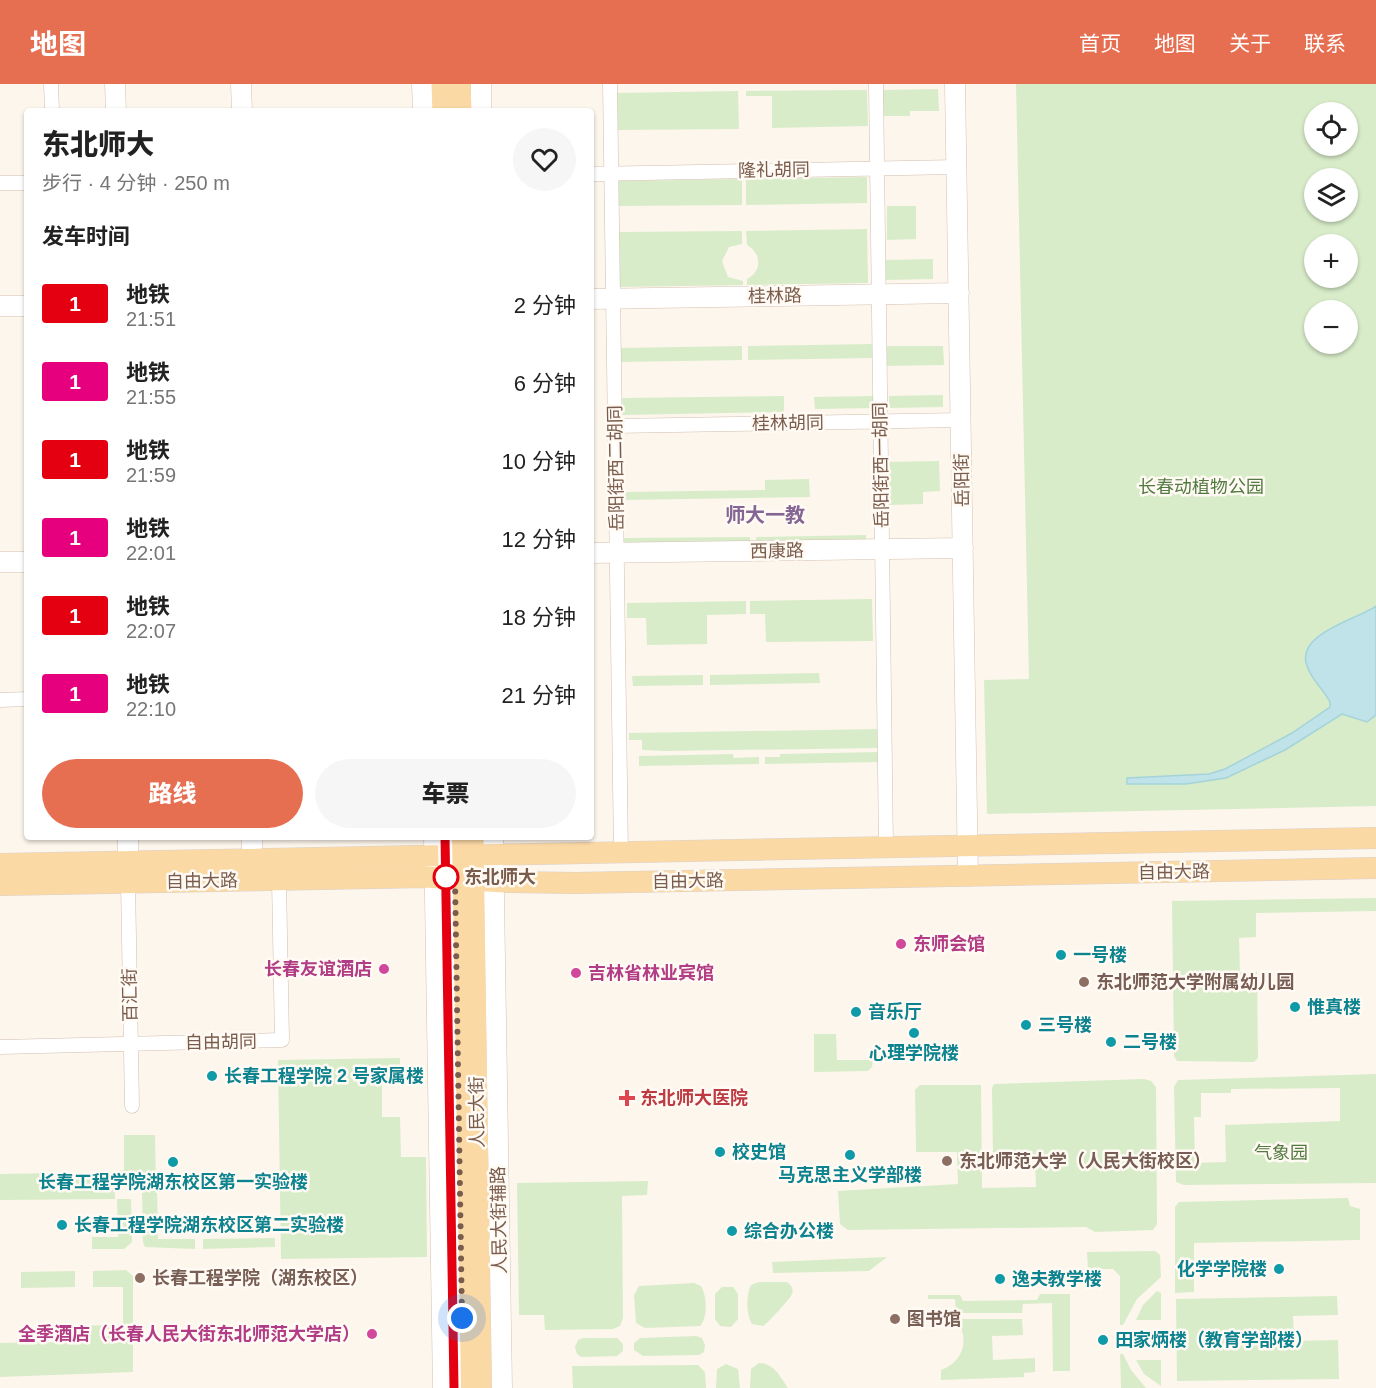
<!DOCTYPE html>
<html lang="zh">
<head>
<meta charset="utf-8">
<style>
	:root { --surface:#fff; --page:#f6f6f6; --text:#222; --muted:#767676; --accent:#e76f51 }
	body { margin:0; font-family:Helvetica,"Noto Sans SC",sans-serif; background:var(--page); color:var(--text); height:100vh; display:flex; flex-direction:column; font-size:22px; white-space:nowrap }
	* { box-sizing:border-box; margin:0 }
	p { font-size:20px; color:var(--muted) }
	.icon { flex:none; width:33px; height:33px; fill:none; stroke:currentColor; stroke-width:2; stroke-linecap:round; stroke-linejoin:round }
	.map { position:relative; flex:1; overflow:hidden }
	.details { position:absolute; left:24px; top:24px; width:570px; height:732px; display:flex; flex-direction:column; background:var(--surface); border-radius:6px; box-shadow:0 2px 4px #0004 }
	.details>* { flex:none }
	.badge { padding:0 12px; border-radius:4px; font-size:21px; line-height:39px }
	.tools { position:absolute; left:1304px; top:18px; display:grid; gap:12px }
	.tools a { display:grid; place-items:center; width:54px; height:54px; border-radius:50%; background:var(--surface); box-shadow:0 2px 4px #0004; font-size:30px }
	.you { position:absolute; width:30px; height:30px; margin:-15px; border:4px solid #fff; border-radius:50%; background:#1a73e8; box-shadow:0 0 0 9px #1a73e833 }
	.map>.badge { position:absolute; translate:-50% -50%; box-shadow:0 0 0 3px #fff }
	h2 { padding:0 18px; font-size:22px; line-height:54px }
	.round { display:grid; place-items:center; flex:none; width:63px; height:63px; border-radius:32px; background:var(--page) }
	.head { display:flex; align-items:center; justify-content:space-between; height:102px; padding:0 18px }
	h1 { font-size:28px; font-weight:800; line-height:45px }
	.action { display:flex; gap:12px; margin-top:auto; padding:12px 18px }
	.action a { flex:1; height:69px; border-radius:36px; background:var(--accent); color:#fff; font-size:24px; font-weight:800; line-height:69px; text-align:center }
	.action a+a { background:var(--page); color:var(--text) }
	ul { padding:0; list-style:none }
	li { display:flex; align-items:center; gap:18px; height:78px; padding:0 18px }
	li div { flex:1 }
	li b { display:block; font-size:22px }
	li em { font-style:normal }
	li .badge { min-width:66px; font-weight:700; text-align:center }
	header { display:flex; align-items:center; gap:36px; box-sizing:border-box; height:84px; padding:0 30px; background:var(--accent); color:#fff }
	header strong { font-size:28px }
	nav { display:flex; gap:33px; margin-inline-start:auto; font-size:21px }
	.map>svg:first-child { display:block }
</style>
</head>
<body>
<header>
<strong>地图</strong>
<nav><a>首页</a><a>地图</a><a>关于</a><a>联系</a></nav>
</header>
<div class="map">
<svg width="1376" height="1304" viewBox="0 0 1376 1304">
	<rect width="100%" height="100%" fill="#fdf6ec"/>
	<!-- green -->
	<path fill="#d8ecc9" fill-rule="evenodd" d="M1016,0H1376V722L987,730L984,596L1029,595ZM1314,28H1347V62H1314ZM1314,94H1347V128H1314ZM1314,160H1347V194H1314ZM1314,226H1347V260H1314Z
		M938,5L939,27H910V32H883V6Z
		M867,6L868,42L772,44V12H746V7Z
		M738,7L739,45L616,46L615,9Z
		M867,93V119L746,121V95Z
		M742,95V121L619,122V97Z
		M887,122H916V155L887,156Z
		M867,145L868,199L747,201V195C762,187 762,170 747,161L746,147Z
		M742,147V160L729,163L722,177L728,193L743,197V201L620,203L619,148Z
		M933,175V195L886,196V176Z
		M874,260V274L748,276V262Z
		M742,262V276L620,278V264Z
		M883,262H943L944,281L883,282Z
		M943,311V323L889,324V312Z
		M784,312V328L623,331L622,314Z
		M873,312V324L815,325L814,313Z
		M939,377L940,407L923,408V420L888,421L887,378Z
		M809,395L810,413L624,416V408L765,406V396Z
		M866,451V460L757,462L756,453Z
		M750,453V462L624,464V454Z
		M872,515L873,557L766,558L765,530H750V517Z
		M746,517V530L707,531V560L647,561L646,534H627V519Z
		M819,589L820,599L710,601V591Z
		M703,591V601L633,602L632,592Z
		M880,645V664L664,667L642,666V656H629V649Z
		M880,668V678L765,680V673H780V670Z
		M733,670L734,674L759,673V680L639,682V672Z
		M1376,814V827L1256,829V853L1239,854L1240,888H1257L1258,974L1254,978L1177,977L1174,972L1172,817Z
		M814,950H836L837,976H873L872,983L868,987L814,988Z
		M400,974V997H382V1033H400L401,1073H426L427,1173L281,1175L278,976Z
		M1376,990V1099L1184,1101L1176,1098L1174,1003L1178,996ZM1340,1004V1037L1225,1041L1226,1078L1195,1079L1194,1033H1201V1009H1231V1005Z
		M1144,995L1151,997L1156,1003L1157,1140L1153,1146L1095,1148L1086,1143L848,1146L840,1140L838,1107L958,1100L957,1068H916L915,1006L920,1001H981L982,1104L1036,1103L1035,1072L993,1073L992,1004L994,1000Z
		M124,1051H155L156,1099L118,1091L116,1087L124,1086Z
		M114,1088L115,1115L0,1116V1090Z
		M648,1097L647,1111L622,1112L623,1234L620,1242L613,1245L545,1246L544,1231H519L517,1099Z
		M142,1107H157L158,1155H195V1165L145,1163L143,1158Z
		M1348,1114L1350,1122L1360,1125V1156L1194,1159V1208L1175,1209V1123L1179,1118Z
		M117,1115H131L132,1158L124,1165H92V1153H118Z
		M275,1154V1163L203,1165V1155Z
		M1155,1167L1160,1171L1161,1193L1137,1215L1123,1241H1120V1192L1113,1185H1088L1087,1168Z
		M887,1173L869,1187L773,1189L772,1178Z
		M126,1186L133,1192V1288L0,1293V1259L65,1258V1242L123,1241V1203H93V1187Z
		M75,1187V1203L21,1204V1188Z
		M787,1198C791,1201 794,1205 792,1210C791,1214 766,1241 763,1242L752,1240C746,1230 746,1211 751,1201L759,1198Z
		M694,1199L701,1202C707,1212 708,1234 700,1242L645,1244L636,1239L634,1211L639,1202Z
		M722,1203H733L738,1210V1235L731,1243L720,1242L715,1235V1210Z
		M1157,1207L1161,1209V1236H1136L1143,1221Z
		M1040,1210H1070V1287H1053L1052,1219L1023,1220L1022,1229H956L955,1215H928V1211H960L963,1217L1037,1216Z
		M1337,1212L1338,1231L1293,1232L1294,1257L1338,1256L1339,1295L1177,1297L1176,1215Z
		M956,1235H1022L1023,1251L992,1252L993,1276L1035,1274V1288L1024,1289V1293L941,1296V1286C964,1278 970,1254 956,1235Z
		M696,1252L702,1254L705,1261L704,1268L699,1271L643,1272L634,1266V1259L640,1254Z
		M583,1254H617L623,1260V1267L617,1272L581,1273L577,1270L575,1263L578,1256Z
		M1120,1270H1123L1131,1286L1146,1304H1121Z
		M1136,1276H1161V1302L1144,1290Z
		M759,1279C775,1280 780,1293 788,1304H750L751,1285Z
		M726,1280L738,1285L740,1304H716L717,1285Z
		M698,1281L705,1288L706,1304H573L572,1282Z"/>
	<!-- water -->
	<path fill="#bfe3e8" stroke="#a5d3da" stroke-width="1.5" d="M1376,522V631L1367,638L1342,630L1285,666L1226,694L1186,700H1127V694L1209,690L1225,685L1292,649L1330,623V618C1324,606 1311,595 1307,582C1295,550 1356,536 1376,522Z"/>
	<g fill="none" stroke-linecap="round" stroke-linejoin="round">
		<!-- street casing -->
		<g stroke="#d1beb0" stroke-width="15">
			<path id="street" d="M51,0L52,27
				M610,0L621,768
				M876,0L886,762
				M591,90L956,83
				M0,99H27
				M615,342L961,336
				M0,616L27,615
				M128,799L132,1022
				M0,963L282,956L279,796"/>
		</g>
		<!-- secondary casing -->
		<g stroke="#d6c0b0" stroke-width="21">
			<path id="secondary" d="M115,0L116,27
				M241,0L242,27
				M422,0L423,27
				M481,0V27
				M955,0L968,792
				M591,215L959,209
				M0,222H27
				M591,469L963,464
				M0,478H27
				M128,753V778
				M252,753V776
				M434,753L443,1304
				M493,753L502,1304"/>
		</g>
		<!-- primary casing -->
		<g stroke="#dad1cd" stroke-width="22">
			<path id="primary" d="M442,0L443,27
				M460,0L461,27
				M454,753L463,1304
				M473,753L481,1304
				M0,780L1376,754
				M0,801L424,793L504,798L576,799L1376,784"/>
		</g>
		<!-- street -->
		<use href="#street" stroke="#fff" stroke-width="14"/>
		<!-- secondary -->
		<use href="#secondary" stroke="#fff" stroke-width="20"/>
		<!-- primary -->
		<use href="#primary" stroke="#fbd9a5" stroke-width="21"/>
	</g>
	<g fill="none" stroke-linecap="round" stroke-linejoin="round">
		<!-- line casing -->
		<g stroke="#fff" stroke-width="14">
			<path id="line" d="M445,753L454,1304"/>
		</g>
		<!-- line -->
		<use href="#line" stroke="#e50011" stroke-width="9"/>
		<!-- walk -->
		<path stroke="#7a5c4d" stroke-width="6" stroke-dasharray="0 10.8" d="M446,793L455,795L462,1234"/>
	</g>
	<!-- markers -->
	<circle fill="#fff" stroke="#e50011" stroke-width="3" cx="446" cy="793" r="12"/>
	<g fill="#d1479c" stroke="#fffaf3" stroke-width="2">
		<circle cx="901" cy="860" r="6"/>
		<circle cx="384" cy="885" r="6"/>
		<circle cx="576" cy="889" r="6"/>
		<circle cx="372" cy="1250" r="6"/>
	</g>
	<g fill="#0f9aa8" stroke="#fffaf3" stroke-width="2">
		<circle cx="1061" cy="871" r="6"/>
		<circle cx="1295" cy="923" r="6"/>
		<circle cx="856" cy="928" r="6"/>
		<circle cx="1026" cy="941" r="6"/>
		<circle cx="914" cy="949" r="6"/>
		<circle cx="1111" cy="958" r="6"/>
		<circle cx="212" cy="992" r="6"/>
		<circle cx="720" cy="1068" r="6"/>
		<circle cx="850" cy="1071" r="6"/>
		<circle cx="173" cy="1078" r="6"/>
		<circle cx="62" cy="1141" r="6"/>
		<circle cx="732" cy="1147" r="6"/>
		<circle cx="1279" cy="1185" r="6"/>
		<circle cx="1000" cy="1195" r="6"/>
		<circle cx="1103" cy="1256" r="6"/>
	</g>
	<g fill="#8d6e63" stroke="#fffaf3" stroke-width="2">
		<circle cx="1084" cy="898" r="6"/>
		<circle cx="947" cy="1077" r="6"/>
		<circle cx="140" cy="1194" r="6"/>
		<circle cx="895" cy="1235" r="6"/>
	</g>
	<path fill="#e0444e" stroke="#fffaf3" stroke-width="2" d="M624 1005h6v6h6v6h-6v6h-6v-6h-6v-6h6z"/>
	<g text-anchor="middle" stroke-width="5" stroke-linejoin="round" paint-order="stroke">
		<!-- street labels -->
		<g font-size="18" fill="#7a5c4d" stroke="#fffaf3">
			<text transform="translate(774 86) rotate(-1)" y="6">隆礼胡同</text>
			<text transform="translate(775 212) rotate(-1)" y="6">桂林路</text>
			<text transform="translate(788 339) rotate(-1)" y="6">桂林胡同</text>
			<text transform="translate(881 381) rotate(-91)" y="6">岳阳街西一胡同</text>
			<text transform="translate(616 384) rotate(-91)" y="6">岳阳街西二胡同</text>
			<text transform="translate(962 396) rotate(-91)" y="6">岳阳街</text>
			<text transform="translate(777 467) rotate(-1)" y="6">西康路</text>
			<text transform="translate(1174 788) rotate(-1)" y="6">自由大路</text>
			<text transform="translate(202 797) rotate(-1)" y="6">自由大路</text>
			<text transform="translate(688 797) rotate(-1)" y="6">自由大路</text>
			<text transform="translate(130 911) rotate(-91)" y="6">百汇街</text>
			<text transform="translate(221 958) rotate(-1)" y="6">自由胡同</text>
			<text transform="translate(477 1028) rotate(-91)" y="6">人民大街</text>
			<text transform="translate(499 1136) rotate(-91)" y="6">人民大街辅路</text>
		</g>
		<!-- park labels -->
		<g font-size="18" fill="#537a41" stroke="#fffaf3">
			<text x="1201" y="409">长春动植物公园</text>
			<text x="1281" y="1075">气象园</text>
		</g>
		<!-- stop labels -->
		<g font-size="18" font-weight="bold" fill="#7a5c4d" stroke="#fffaf3" text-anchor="start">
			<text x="464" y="799">东北师大</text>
		</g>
		<!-- hotel labels -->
		<g font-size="18" font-weight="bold" fill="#b23c85" stroke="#fffaf3" text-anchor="start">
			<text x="913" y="866">东师会馆</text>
			<text x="372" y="891" text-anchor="end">长春友谊酒店</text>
			<text x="588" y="895">吉林省林业宾馆</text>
			<text x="360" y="1256" text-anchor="end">全季酒店（长春人民大街东北师范大学店）</text>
		</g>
		<!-- culture labels -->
		<g font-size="18" font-weight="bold" fill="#0d838f" stroke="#fffaf3" text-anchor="start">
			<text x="1073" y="877">一号楼</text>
			<text x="1307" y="929">惟真楼</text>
			<text x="868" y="934">音乐厅</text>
			<text x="1038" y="947">三号楼</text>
			<text x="1123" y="964">二号楼</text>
			<text x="914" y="975" text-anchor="middle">心理学院楼</text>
			<text x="224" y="998">长春工程学院 2 号家属楼</text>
			<text x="732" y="1074">校史馆</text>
			<text x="850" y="1097" text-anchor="middle">马克思主义学部楼</text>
			<text x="173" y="1104" text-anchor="middle">长春工程学院湖东校区第一实验楼</text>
			<text x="74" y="1147">长春工程学院湖东校区第二实验楼</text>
			<text x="744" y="1153">综合办公楼</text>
			<text x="1267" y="1191" text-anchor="end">化学学院楼</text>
			<text x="1012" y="1201">逸夫教学楼</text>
			<text x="1115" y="1262">田家炳楼（教育学部楼）</text>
		</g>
		<!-- education labels -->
		<g font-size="18" font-weight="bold" fill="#785e54" stroke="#fffaf3" text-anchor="start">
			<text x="1096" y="904">东北师范大学附属幼儿园</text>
			<text x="959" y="1083">东北师范大学（人民大街校区）</text>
			<text x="152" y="1200">长春工程学院（湖东校区）</text>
			<text x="907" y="1241">图书馆</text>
		</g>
		<!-- health labels -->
		<g font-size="18" font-weight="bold" fill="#be3a42" stroke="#fffaf3" text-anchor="start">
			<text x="640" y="1020">东北师大医院</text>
		</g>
		<!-- neighbourhood labels -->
		<g font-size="20" font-weight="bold" fill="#846695" stroke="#fffaf3">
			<text x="765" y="438">师大一教</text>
		</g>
	</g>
</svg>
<div class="tools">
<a><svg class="icon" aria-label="locate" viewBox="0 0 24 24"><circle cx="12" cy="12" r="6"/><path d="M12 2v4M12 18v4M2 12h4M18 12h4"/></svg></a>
<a><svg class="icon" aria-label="layers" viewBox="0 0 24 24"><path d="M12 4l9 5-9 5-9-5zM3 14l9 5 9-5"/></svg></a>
<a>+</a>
<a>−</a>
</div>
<div class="you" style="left:462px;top:1234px"></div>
<section class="details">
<div class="head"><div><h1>东北师大</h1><p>步行 · 4 分钟 · 250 m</p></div><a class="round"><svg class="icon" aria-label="heart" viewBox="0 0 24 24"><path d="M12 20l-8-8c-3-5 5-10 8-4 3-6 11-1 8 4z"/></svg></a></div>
<h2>发车时间</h2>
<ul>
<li><span class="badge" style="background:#e50011;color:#fff">1</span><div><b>地铁</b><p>21:51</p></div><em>2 分钟</em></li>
<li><span class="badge" style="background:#e6007e;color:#fff">1</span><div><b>地铁</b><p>21:55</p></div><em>6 分钟</em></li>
<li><span class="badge" style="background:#e50011;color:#fff">1</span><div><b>地铁</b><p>21:59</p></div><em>10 分钟</em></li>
<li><span class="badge" style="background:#e6007e;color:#fff">1</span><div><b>地铁</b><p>22:01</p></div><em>12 分钟</em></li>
<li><span class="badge" style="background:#e50011;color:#fff">1</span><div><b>地铁</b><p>22:07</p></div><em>18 分钟</em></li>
<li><span class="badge" style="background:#e6007e;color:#fff">1</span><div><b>地铁</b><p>22:10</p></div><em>21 分钟</em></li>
</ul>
<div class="action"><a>路线</a><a>车票</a></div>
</section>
</div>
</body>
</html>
